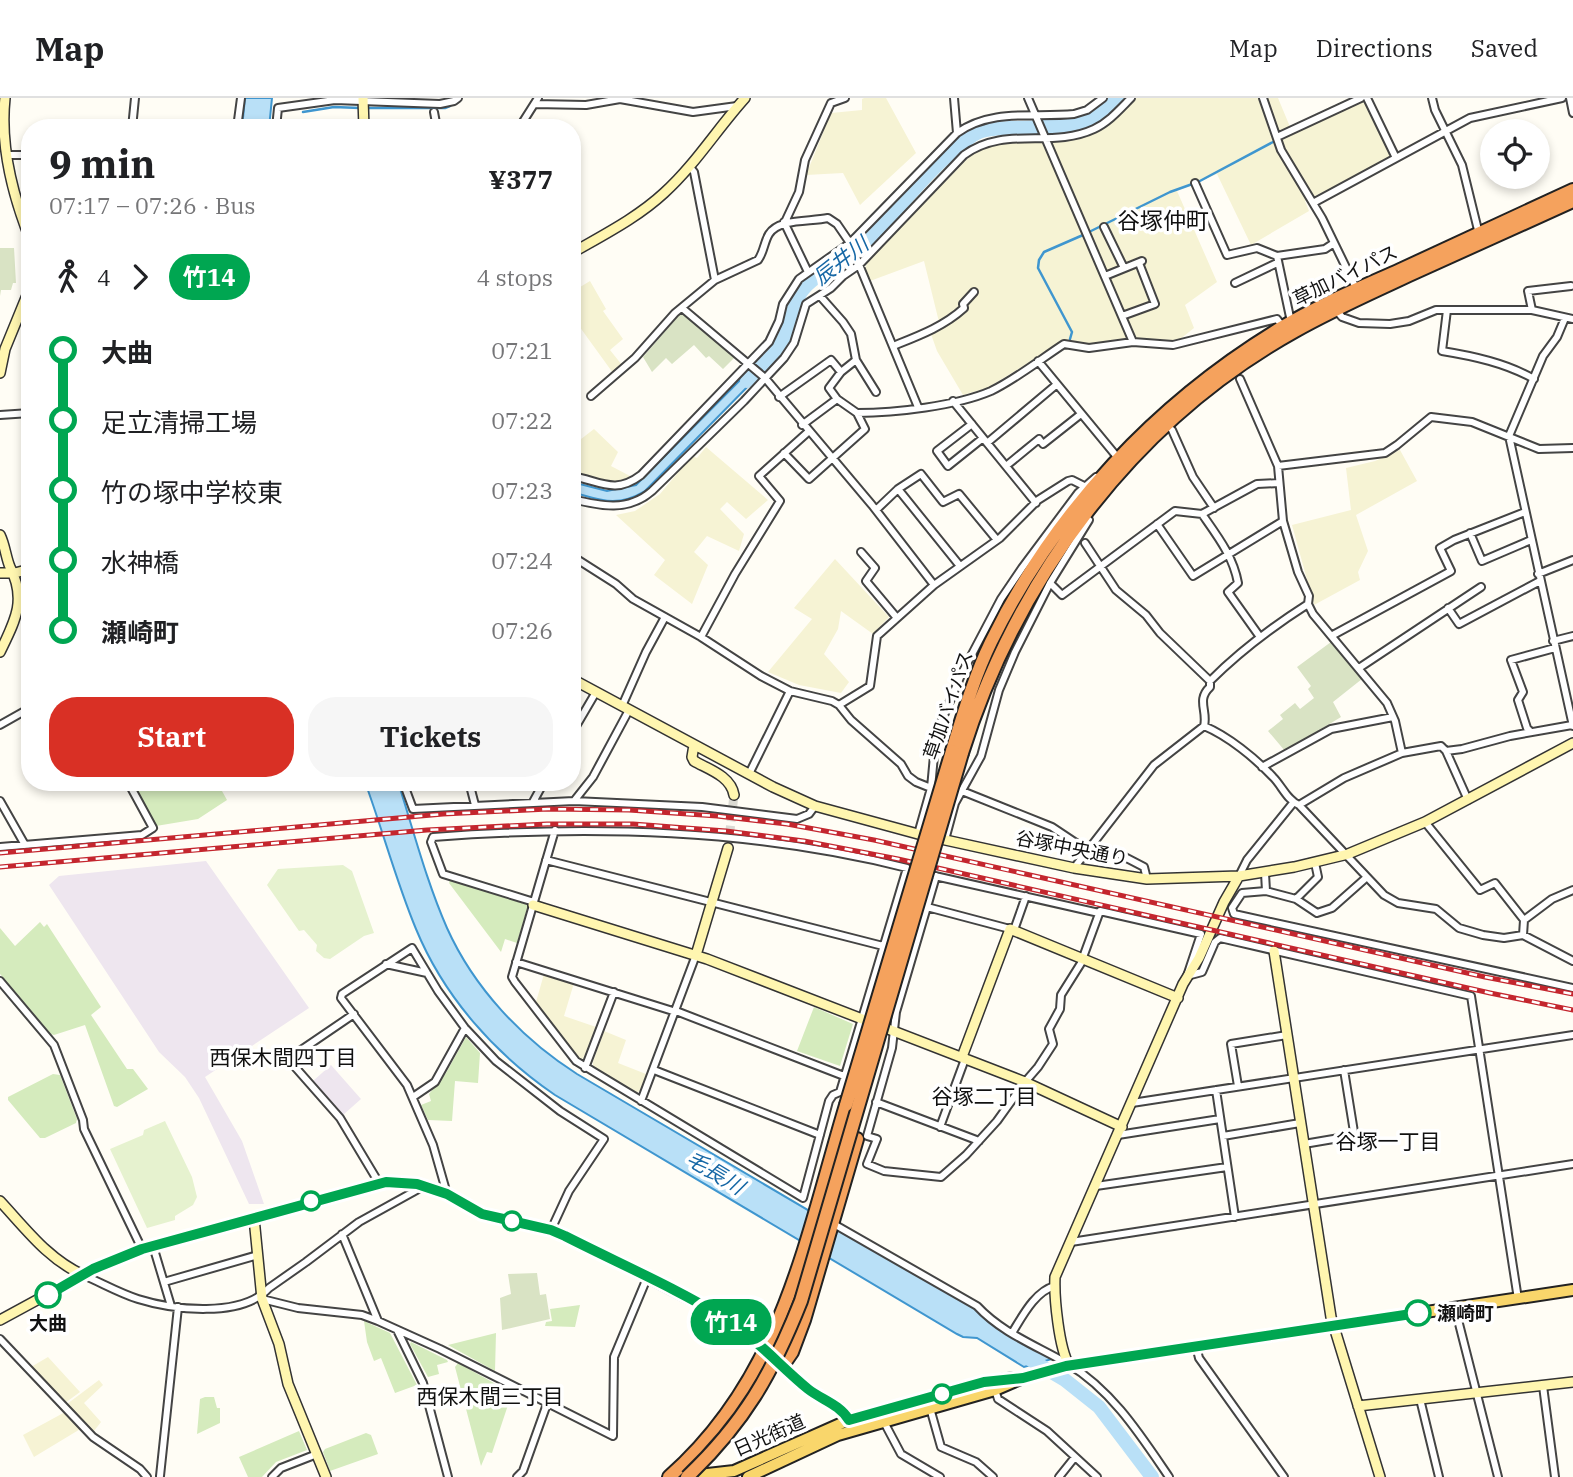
<!DOCTYPE html>
<html lang="en">
<head>
<meta charset="utf-8">
<style>
	:root { --surface:#fff; --page:#f6f6f6; --text:#202124; --muted:#757577; --line:#e0e0e0; --accent:#d93025 }
	body { margin:0; font-family:"IBM Plex Serif","Noto Sans JP",serif; background:var(--page); color:var(--text); height:100vh; display:flex; flex-direction:column; font-size:26px; white-space:nowrap }
	* { box-sizing:border-box; margin:0 }
	p { font-size:23px; color:var(--muted) }
	.icon { flex:none; width:38px; height:38px; fill:none; stroke:currentColor; stroke-width:2; stroke-linecap:round; stroke-linejoin:round }
	.map { position:relative; flex:1; overflow:hidden }
	.drawer { position:absolute; left:21px; top:21px; width:560px; height:672px; display:flex; flex-direction:column; background:var(--surface); border-radius:28px; box-shadow:0 4px 10px #0003 }
	.drawer>* { flex:none }
	.badge { padding:0 14px; border-radius:23px; font-size:24px; line-height:46px }
	.controls { position:absolute; left:1480px; top:21px; display:grid; gap:14px }
	.controls a { display:grid; place-items:center; width:70px; height:70px; border-radius:50%; background:var(--surface); box-shadow:0 4px 10px #0003; font-size:35px }
	.map>.badge { position:absolute; translate:-50% -50%; box-shadow:0 0 0 4px #fff }
	.legs { display:flex; align-items:center; gap:10px; height:77px; padding:0 28px; font-size:23px }
	.legs p { margin-inline-start:auto }
	.summary { display:flex; align-items:center; justify-content:space-between; height:119px; padding:0 28px }
	h1 { font-size:38px; font-weight:700; line-height:52px }
	.action { display:flex; gap:14px; margin-top:auto; padding:14px 28px }
	.action a { flex:1; height:80px; border-radius:28px; background:var(--accent); color:#fff; font-size:28px; font-weight:700; line-height:80px; text-align:center }
	.action a+a { background:var(--page); color:var(--text) }
	ul { padding:0 28px; list-style:none }
	li { display:flex; align-items:center; gap:24px; height:70px; font-size:26px }
	li i { display:grid; place-items:center; width:10px; height:100%; margin:0 9px; background:currentColor }
	li i::after { content:''; width:18px; height:18px; margin:-9px; border:5px solid; border-radius:50%; background:var(--surface) }
	li p { margin-inline-start:auto }
	li:first-child i { background:linear-gradient(#0000 50%,currentColor 0) }
	li:last-child i { background:linear-gradient(currentColor 50%,#0000 0) }
	header { display:flex; align-items:center; gap:42px; box-sizing:border-box; height:98px; padding:0 35px; background:var(--surface); border-bottom:2px solid var(--line) }
	header strong { font-size:33px }
	nav { display:flex; gap:38px; margin-inline-start:auto; font-size:24px }
	.map>svg:first-child { display:block }
</style>
</head>
<body>
<header>
<strong>Map</strong>
<nav><a>Map</a><a>Directions</a><a>Saved</a></nav>
</header>
<div class="map">
<svg width="1573" height="1379" viewBox="0 0 1573 1379">
	<rect width="100%" height="100%" fill="#fffdf5"/>
	<!-- industrial -->
	<path fill="#eee6ef" d="M206,763L309,910L205,979L242,1043L264,1106H249L199,1000L185,979L159,954L49,787L59,778Z
		M331,967L361,1001L343,1017L313,983Z"/>
	<!-- farmland -->
	<path fill="#f6f3d4" d="M864,0H886L916,55L860,107L843,75L806,77L831,15L862,12V1Z
		M1134,0H1278L1293,36L1361,1L1364,3L1391,57L1389,61L1305,103L1309,113L1251,147L1217,76L1177,93L1217,184L1185,207L1194,230L1174,246L1132,239L1093,246L1065,243L987,290L963,297L937,253L931,236L939,224L924,163L870,183L865,171L867,165L972,56L996,45L1083,38L1110,24Z
		M590,183L606,211L603,213L623,241L610,252L622,267L613,275L579,228L572,232V194Z
		M594,331L618,354L611,368L630,378L624,383L605,385L572,374V348Z
		M706,349L768,402L746,421L727,404L720,411L744,436L739,453L707,438L694,454L708,467L692,506L654,477L665,462L616,417L635,413L660,396L692,358L697,360Z
		M1400,352L1417,383L1356,417L1368,453L1358,474L1360,482L1314,507L1292,427L1351,412L1346,370L1375,363Z
		M835,461L889,519L873,536L841,513L838,531L824,556L849,584L841,595L799,587L768,574L812,521L794,510Z
		M544,876L574,885L564,918L596,929L583,961L577,959L536,904Z
		M604,933L626,942L618,965L646,976L640,993L636,995L593,968V964Z
		M48,1259L80,1294L65,1305L31,1269Z
		M99,1282L103,1287L84,1305L101,1324L94,1333L67,1306Z
		M67,1313L82,1330L34,1359L23,1337Z"/>
	<!-- green -->
	<path fill="#d5ebbd" d="M134,684H217L227,702L198,721L156,728L133,688Z
		M450,782L528,807L517,845L505,841L501,854L449,785Z
		M40,824L44,829L47,826L101,909L91,917L127,971H133L148,991L117,1009L114,1008L85,927L54,937L51,936L0,876V830L15,848Z
		M814,909L853,926L840,968L797,953Z
		M466,939L480,955L478,985L455,983L452,1023L428,1022L421,1007L431,1003L429,996L446,975Z
		M53,976L60,977L77,1021L76,1025L45,1040H40L8,1002V999Z
		M580,1207L575,1229L545,1228L546,1224L552,1223L550,1211Z
		M364,1223L390,1235L417,1287L395,1295L381,1260L374,1263L367,1244Z
		M496,1235L495,1273L448,1247Z
		M411,1244L447,1262L448,1264L437,1267L439,1276L428,1279L410,1246Z
		M458,1265L512,1295L492,1355L487,1354L481,1368L455,1269Z
		M205,1299H214L217,1310H220V1325L197,1336L200,1301Z
		M299,1333L307,1352L276,1364L262,1379H248L239,1359Z
		M366,1335L371,1337L378,1356L330,1373L323,1354L325,1351Z"/>
	<!-- cemetery -->
	<path fill="#d9e3c4" d="M0,150H14L16,185H13L11,192H1L0,198Z
		M681,215L736,258L723,271L709,258L706,260L694,247L672,266L666,260L652,274L643,259Z
		M1331,544L1362,581L1333,604L1341,619L1285,653L1268,633L1283,621L1280,617L1295,605L1300,611L1314,600L1308,591L1311,588L1297,569Z
		M537,1175L540,1197L546,1196L550,1221L502,1232L500,1200L511,1196L508,1176Z"/>
	<!-- pitch -->
	<path fill="#e6f2cf" d="M343,767L352,773L374,835L364,838L330,861L324,860L316,853L317,847L304,832L299,833L267,787L278,771Z
		M165,1023L192,1079L197,1099L193,1107L175,1118V1122L147,1130L110,1051L143,1037L144,1032Z"/>
	<!-- water -->
	<path fill="#b9e0f7" stroke="#3f96cf" stroke-width="2" d="M245,0H272L269,30H242Z
		M756,266L763,273L645,393C616,410 601,402 572,394V384L607,393L636,387Z
		M365,684H398C414,734 426,782 447,830C474,890 522,941 577,976L964,1204L978,1213L989,1224L1052,1261L1024,1269L977,1240L963,1239L957,1236L555,997C495,956 444,899 416,831C396,783 383,733 365,684Z"/>
	<g fill="none" stroke-linecap="round" stroke-linejoin="round">
		<!-- stream -->
		<path stroke="#3f96cf" stroke-width="2.5" d="M367,10H445L450,8
			M303,14L334,9L360,10
			M1091,133L1170,94L1198,84L1273,44
			M1070,241L1072,234L1038,170L1039,162L1044,154L1083,137"/>
		<!-- river -->
		<path stroke="#b9e0f7" stroke-width="14" d="M747,283C759,271 774,259 782,244C791,228 790,209 801,194C815,174 843,167 861,150C897,114 927,70 969,40C981,30 994,31 1009,30C1053,28 1085,34 1118,0
			M1021,1256L1065,1282L1099,1309L1152,1379"/>
		<!-- secondary-tunnel -->
		<path stroke="#dbdad3" stroke-width="9" stroke-dasharray="9 4.5" stroke-linecap="butt" d="M728,750L734,697"/>
		<!-- street casing -->
		<g stroke="#444" stroke-width="10">
			<path id="street" d="M954,0L957,35
				M1028,0L1133,244
				M1263,0L1281,52L1322,120L1357,192
				M1367,0L1396,60
				M1432,0L1435,12L1462,67L1479,136
				M1570,0L1573,15
				M535,6L586,7L620,1L693,14L737,8
				M434,14L436,25L434,30
				M132,30L135,0
				M237,30L241,0
				M276,30L278,10L335,2L440,6L454,3L458,0
				M519,30L538,0
				M1277,39L1361,0
				M7,57H30
				M690,69L694,74L715,182
				M1195,85L1227,157L1257,150L1277,158L1325,151L1334,145
				M1313,105L1470,20L1562,0
				M784,124L808,174
				M785,124L799,94L805,62L831,5L845,0
				M1104,129L1124,170
				M1277,158L1291,224
				M1105,178L1142,163
				M1235,185L1277,165
				M820,198L843,224L851,236L856,262L876,294
				M682,210L765,280L872,407L934,487
				M1335,211L1342,219L1359,225L1390,226L1409,223L1436,212H1532L1573,221
				M1447,212L1442,253C1473,258 1506,265 1534,281
				M1532,212L1528,193L1571,188
				M1122,218L1155,206L1139,165
				M1565,220L1557,239L1543,258L1509,338L1573,628
				M893,248C918,238 943,229 964,210L963,206L974,194
				M1038,263L1118,360
				M1240,281L1278,368L1283,423L1298,474L1309,498L1308,506L1313,516L1387,605L1395,623L1402,655
				M591,298L635,260L675,215L715,182L758,162C764,154 764,144 769,136C779,120 810,124 828,120L837,126L850,145L918,309
				M779,299L831,262L841,274
				M837,301L829,290L841,274L856,262
				M953,303L1036,405
				M857,315C895,315 956,308 991,293C1016,281 1041,261 1064,246L1089,250L1133,244L1173,247L1277,221L1283,229
				M0,317L30,315
				M972,326L937,353L948,368L983,340
				M1172,332L1193,379L1214,410
				M987,345L1056,287
				M784,355L809,381L865,331L857,315L837,301L802,327
				M1006,368L1039,341L1043,346L1081,316
				M1278,368L1385,355L1397,347L1431,319L1472,324L1539,351L1573,350
				M572,378C600,383 615,397 641,377L769,244L779,223L783,206L799,181L850,145L957,35C992,10 1034,20 1074,16L1087,12L1103,0
				M898,391L960,468
				M572,401C601,408 628,414 652,393L744,303L784,260L794,245L806,206L831,190L843,178L859,167L964,57C1005,27 1051,51 1094,31C1109,24 1120,11 1131,0
				M876,412L898,391L921,376L943,404L959,396L997,442
				M1202,416C1218,439 1233,458 1238,485L1228,494L1260,539
				M1157,426L1193,478L1283,423
				M1470,435L1482,463L1531,442
				M1085,445L1116,492L1146,517L1160,535L1210,583
				M861,454L875,470L866,483L897,520
				M572,458L616,486L633,501L701,539L761,578L790,593L832,603L839,607L851,622L901,666L908,678L916,684L931,690
				M1538,476L1573,462
				M1050,485L1062,497L1175,413L1202,416L1257,386L1279,385
				M19,505L30,514
				M1308,506C1272,529 1240,553 1210,583V589C1196,602 1208,613 1204,628C1228,638 1255,660 1273,679C1282,688 1287,702 1299,707L1384,797L1398,805L1436,811L1459,830L1483,837L1504,840L1523,837L1573,863
				M1448,510L1459,526L1540,483
				M1333,537L1451,473L1440,450L1454,442L1525,414
				M701,539L735,476L780,403L759,378L808,334
				M1553,543L1573,538
				M1359,570L1481,489
				M839,607L870,588L877,538L934,487L1000,440L1038,402L1068,383L1072,382L1084,388
				M622,608L646,554L665,519
				M0,627L30,610
				M1531,634L1527,630L1518,602L1523,594L1511,562L1555,550
				M572,635L596,594
				M1446,653L1468,702
				M1262,669L1331,631L1393,619
				M749,676L790,593
				M403,684L413,711L574,703L702,709L797,721L809,716L815,708
				M469,684L475,707
				M962,693L1052,729L1088,753L1115,754L1144,769L1147,781
				M0,703L25,747
				M574,703L593,679L629,612
				M533,704L544,684
				M1299,707L1344,680L1402,655L1441,648L1446,653L1462,651L1510,638L1572,627
				M1425,724L1480,792L1495,785L1524,822
				M918,736L931,690L936,636L961,577L1001,501L1022,470L1078,395L1096,379
				M945,742L955,705L981,658L999,592L1015,554L1050,485L1089,422
				M0,749L142,737L153,730L128,684
				M546,762L883,848
				M1074,770L1154,667L1204,628
				M1265,775L1266,793L1242,795L1232,810L1234,816L1573,890
				M926,776L1099,815
				M1239,778L1247,762L1293,705
				M1266,793L1296,801L1317,815L1332,810L1367,779
				M1296,801L1318,779L1315,765
				M534,804L443,776L431,744L433,739C592,727 752,731 907,770L840,994L833,997L829,1003L803,1100L576,963L515,884L512,879L555,732
				M927,809L936,778
				M1010,831L927,809L896,914L892,950L867,1038L877,1041L867,1066L884,1073L941,1079L966,1057L997,1023L1025,984L1038,969L1053,946L1049,931L1060,911L1061,897L1083,862
				M1014,832L1026,798
				M1523,837L1524,822L1552,801L1573,792
				M1082,862L1100,813L1201,836L1187,878L1202,874L1215,844L1220,840L1471,898L1518,1201
				M516,864L676,914
				M386,866L427,875
				M0,883L54,947L83,1022L84,1031L142,1151
				M676,913L844,978
				M354,916L288,961L340,1020L379,1085
				M585,970L614,894
				M654,972L820,1037
				M1238,988L1231,946L1287,937
				M1216,992L1235,1119
				M413,999L435,984L465,930
				M641,1003L696,857
				M876,1004L979,1043
				M1132,1005L1573,937
				M940,1029L965,961
				M1118,1037L1220,1021
				M1223,1038L1300,1025
				M1304,1046L1351,1038L1354,1034L1344,972
				M1096,1088L1227,1069
				M447,1096L433,1047L407,987L341,900L342,896L412,850L438,893L465,930L496,963L560,1013L604,1041L569,1093L551,1132
				M832,1125L977,1208C1002,1235 1037,1248 1068,1266C1112,1292 1141,1338 1169,1379
				M342,1136L378,1223
				M1071,1144L1573,1066
				M153,1148L171,1208
				M83,1177C102,1185 119,1195 138,1201C173,1212 242,1220 269,1190L306,1164L359,1124L424,1088
				M164,1184L258,1157
				M262,1201L298,1210L362,1217L378,1223L440,1251L613,1338L614,1259L647,1180
				M1455,1210L1498,1379
				M397,1232L423,1285L448,1379
				M1012,1235C1022,1219 1035,1193 1055,1188
				M0,1241L93,1339L140,1371L147,1379
				M1196,1248L1199,1260L1284,1379
				M1543,1288L1555,1379
				M995,1292L998,1301L1047,1333L1097,1379
				M1420,1301L1439,1379
				M930,1310L941,1349L976,1364L993,1379
				M884,1324L901,1356L940,1379
				M160,1378L178,1209
				M272,1379L281,1370L317,1356
				M517,1379L523,1373L547,1306
				M1059,1379L1075,1359"/>
		</g>
		<!-- secondary casing -->
		<g stroke="#333" stroke-width="12">
			<path id="secondary" d="M5,0C0,46 13,98 30,141
				M363,0L364,30
				M572,155C603,137 637,120 664,95C695,67 717,31 745,0
				M0,275L5,251L30,190
				M0,437C5,447 6,460 10,469C27,502 15,523 0,554
				M0,475H15L30,471
				M572,581L773,689L815,708L918,736L1074,770L1147,781L1239,778L1294,769L1348,756L1425,724L1573,645
				M694,647L692,659L694,663C708,671 731,678 734,697
				M533,807L707,861L1025,984L1122,1029
				M1274,853L1331,1219L1380,1379
				M696,857L728,750
				M962,959L1010,831L1178,900
				M0,1103C26,1131 48,1161 83,1177
				M254,1120L262,1201L279,1246L288,1286L326,1379
				M0,1222L94,1171L142,1151L367,1088C394,1082 421,1084 447,1096C460,1102 471,1113 485,1117C512,1124 539,1128 565,1138L714,1214L768,1254
				M779,1263L810,1293L839,1309L851,1327
				M1069,1267C1059,1250 1054,1200 1055,1179L1183,886L1199,860L1224,804L1239,778
				M1358,1308L1573,1284"/>
		</g>
		<!-- primary casing -->
		<g stroke="#222" stroke-width="14">
			<path id="primary" d="M690,1378L734,1373L849,1322L984,1285L1014,1280
				M748,1379L838,1337L995,1292L1023,1280L1066,1268L1573,1192"/>
		</g>
		<!-- highway casing -->
		<g stroke="#222" stroke-width="16">
			<path id="highway" d="M952,653C963,617 974,579 991,544C1055,413 1157,305 1281,230C1319,207 1360,190 1400,172C1458,145 1515,119 1573,92
				M962,655C1017,480 1133,323 1295,233C1332,212 1371,195 1409,177C1464,152 1518,128 1573,103
				M783,1267L792,1254L804,1222L857,1041
				M669,1379C782,1280 805,1144 846,1007"/>
		</g>
		<!-- street -->
		<use href="#street" stroke="#fff" stroke-width="6"/>
		<!-- secondary -->
		<use href="#secondary" stroke="#fff6b0" stroke-width="9"/>
		<!-- primary -->
		<use href="#primary" stroke="#f9d66b" stroke-width="10"/>
		<!-- highway -->
		<use href="#highway" stroke="#f5a25d" stroke-width="12"/>
		<!-- rail casing -->
		<g stroke="#c4262e" stroke-width="5">
			<path id="rail" d="M0,755L443,716L548,711L629,712L717,718L787,726L874,742L1485,879L1573,896
				M0,769L427,732L547,726H633L726,733L804,743L898,761L1490,895L1573,912"/>
		</g>
		<!-- rail -->
		<use href="#rail" stroke="#fff" stroke-width="2.5" stroke-dasharray="8" stroke-linecap="butt"/>
		<!-- highway-bridge casing -->
		<g stroke="#222" stroke-width="16" stroke-linecap="butt">
			<path id="highway-bridge" d="M846,1007L952,653
				M687,1379C744,1325 772,1276 801,1203L962,655"/>
		</g>
		<!-- highway-bridge -->
		<use href="#highway-bridge" stroke="#f5a25d" stroke-width="12"/>
	</g>
	<g fill="none" stroke-linecap="round" stroke-linejoin="round">
		<!-- line-1 casing -->
		<g stroke="#fff" stroke-width="16">
			<path id="line-1" d="M48,1197L93,1171L142,1151L386,1084L417,1086L447,1096L482,1116L551,1132L565,1138C618,1165 676,1190 726,1221C757,1241 780,1268 808,1291C822,1302 839,1306 849,1322L984,1284L1023,1280L1066,1268L1418,1215"/>
		</g>
		<!-- line-1 -->
		<use href="#line-1" stroke="#00a651" stroke-width="10"/>
	</g>
	<!-- markers -->
	<g fill="#fff" stroke="#00a651" stroke-width="3.5">
		<circle cx="311" cy="1103" r="9"/>
		<circle cx="512" cy="1123" r="9"/>
		<circle cx="48" cy="1197" r="12"/>
		<circle cx="1418" cy="1215" r="12"/>
		<circle cx="942" cy="1296" r="9"/>
	</g>
	<g text-anchor="middle" stroke-width="7" stroke-linejoin="round" paint-order="stroke">
		<!-- street labels -->
		<g font-size="19" fill="#111" stroke="#fff">
			<text transform="translate(1345 177) rotate(-26)" y="7">草加バイパス</text>
			<text transform="translate(948 607) rotate(-71)" y="7">草加バイパス</text>
			<text transform="translate(1072 750) rotate(11)" y="7">谷塚中央通り</text>
			<text transform="translate(769 1337) rotate(-24)" y="7">日光街道</text>
		</g>
		<!-- stop labels -->
		<g font-size="19" font-weight="bold" fill="#111" stroke="#fff" text-anchor="start">
			<text x="1437" y="1222">瀬崎町</text>
			<text x="48" y="1232" text-anchor="middle">大曲</text>
		</g>
		<!-- water labels -->
		<g font-size="21" font-style="italic" fill="#1768a6" stroke="#fff">
			<text transform="translate(841 163) rotate(-38)" y="7">辰井川</text>
			<text transform="translate(715 1075) rotate(31)" y="7">毛長川</text>
		</g>
		<!-- neighbourhood labels -->
		<g font-size="21" fill="#111" stroke="#fff">
			<text x="283" y="967">西保木間四丁目</text>
			<text x="984" y="1006">谷塚二丁目</text>
			<text x="1388" y="1051">谷塚一丁目</text>
			<text x="490" y="1306">西保木間三丁目</text>
		</g>
		<!-- quarter labels -->
		<g font-size="23" fill="#111" stroke="#fff">
			<text x="1163" y="131">谷塚仲町</text>
		</g>
	</g>
</svg>
<div class="controls">
<a><svg class="icon" aria-label="locate" viewBox="0 0 24 24"><circle cx="12" cy="12" r="6"/><path d="M12 2v4M12 18v4M2 12h4M18 12h4"/></svg></a>
</div>
<b class="badge" style="left:731px;top:1224px;background:#00a651;color:#fff">竹14</b>
<section class="drawer">
<div class="summary"><div><h1>9 min</h1><p>07:17 – 07:26 · Bus</p></div><b>¥377</b></div>
<div class="legs"><svg class="icon" aria-label="walk" viewBox="0 0 24 24"><circle cx="13" cy="4" r="2"/><path d="M13 8l-2 6 4 7M11 14l-3 7M7 12l3-4h3l4 4"/></svg>4<svg class="icon" aria-label="forward" viewBox="0 0 24 24"><path d="M9 5l7 7-7 7"/></svg><b class="badge" style="background:#00a651;color:#fff">竹14</b><p>4 stops</p></div>
<ul>
<li><i style="color:#00a651"></i><b>大曲</b><p>07:21</p></li>
<li><i style="color:#00a651"></i><span>足立清掃工場</span><p>07:22</p></li>
<li><i style="color:#00a651"></i><span>竹の塚中学校東</span><p>07:23</p></li>
<li><i style="color:#00a651"></i><span>水神橋</span><p>07:24</p></li>
<li><i style="color:#00a651"></i><b>瀬崎町</b><p>07:26</p></li>
</ul>
<div class="action"><a>Start</a><a>Tickets</a></div>
</section>
</div>
</body>
</html>
